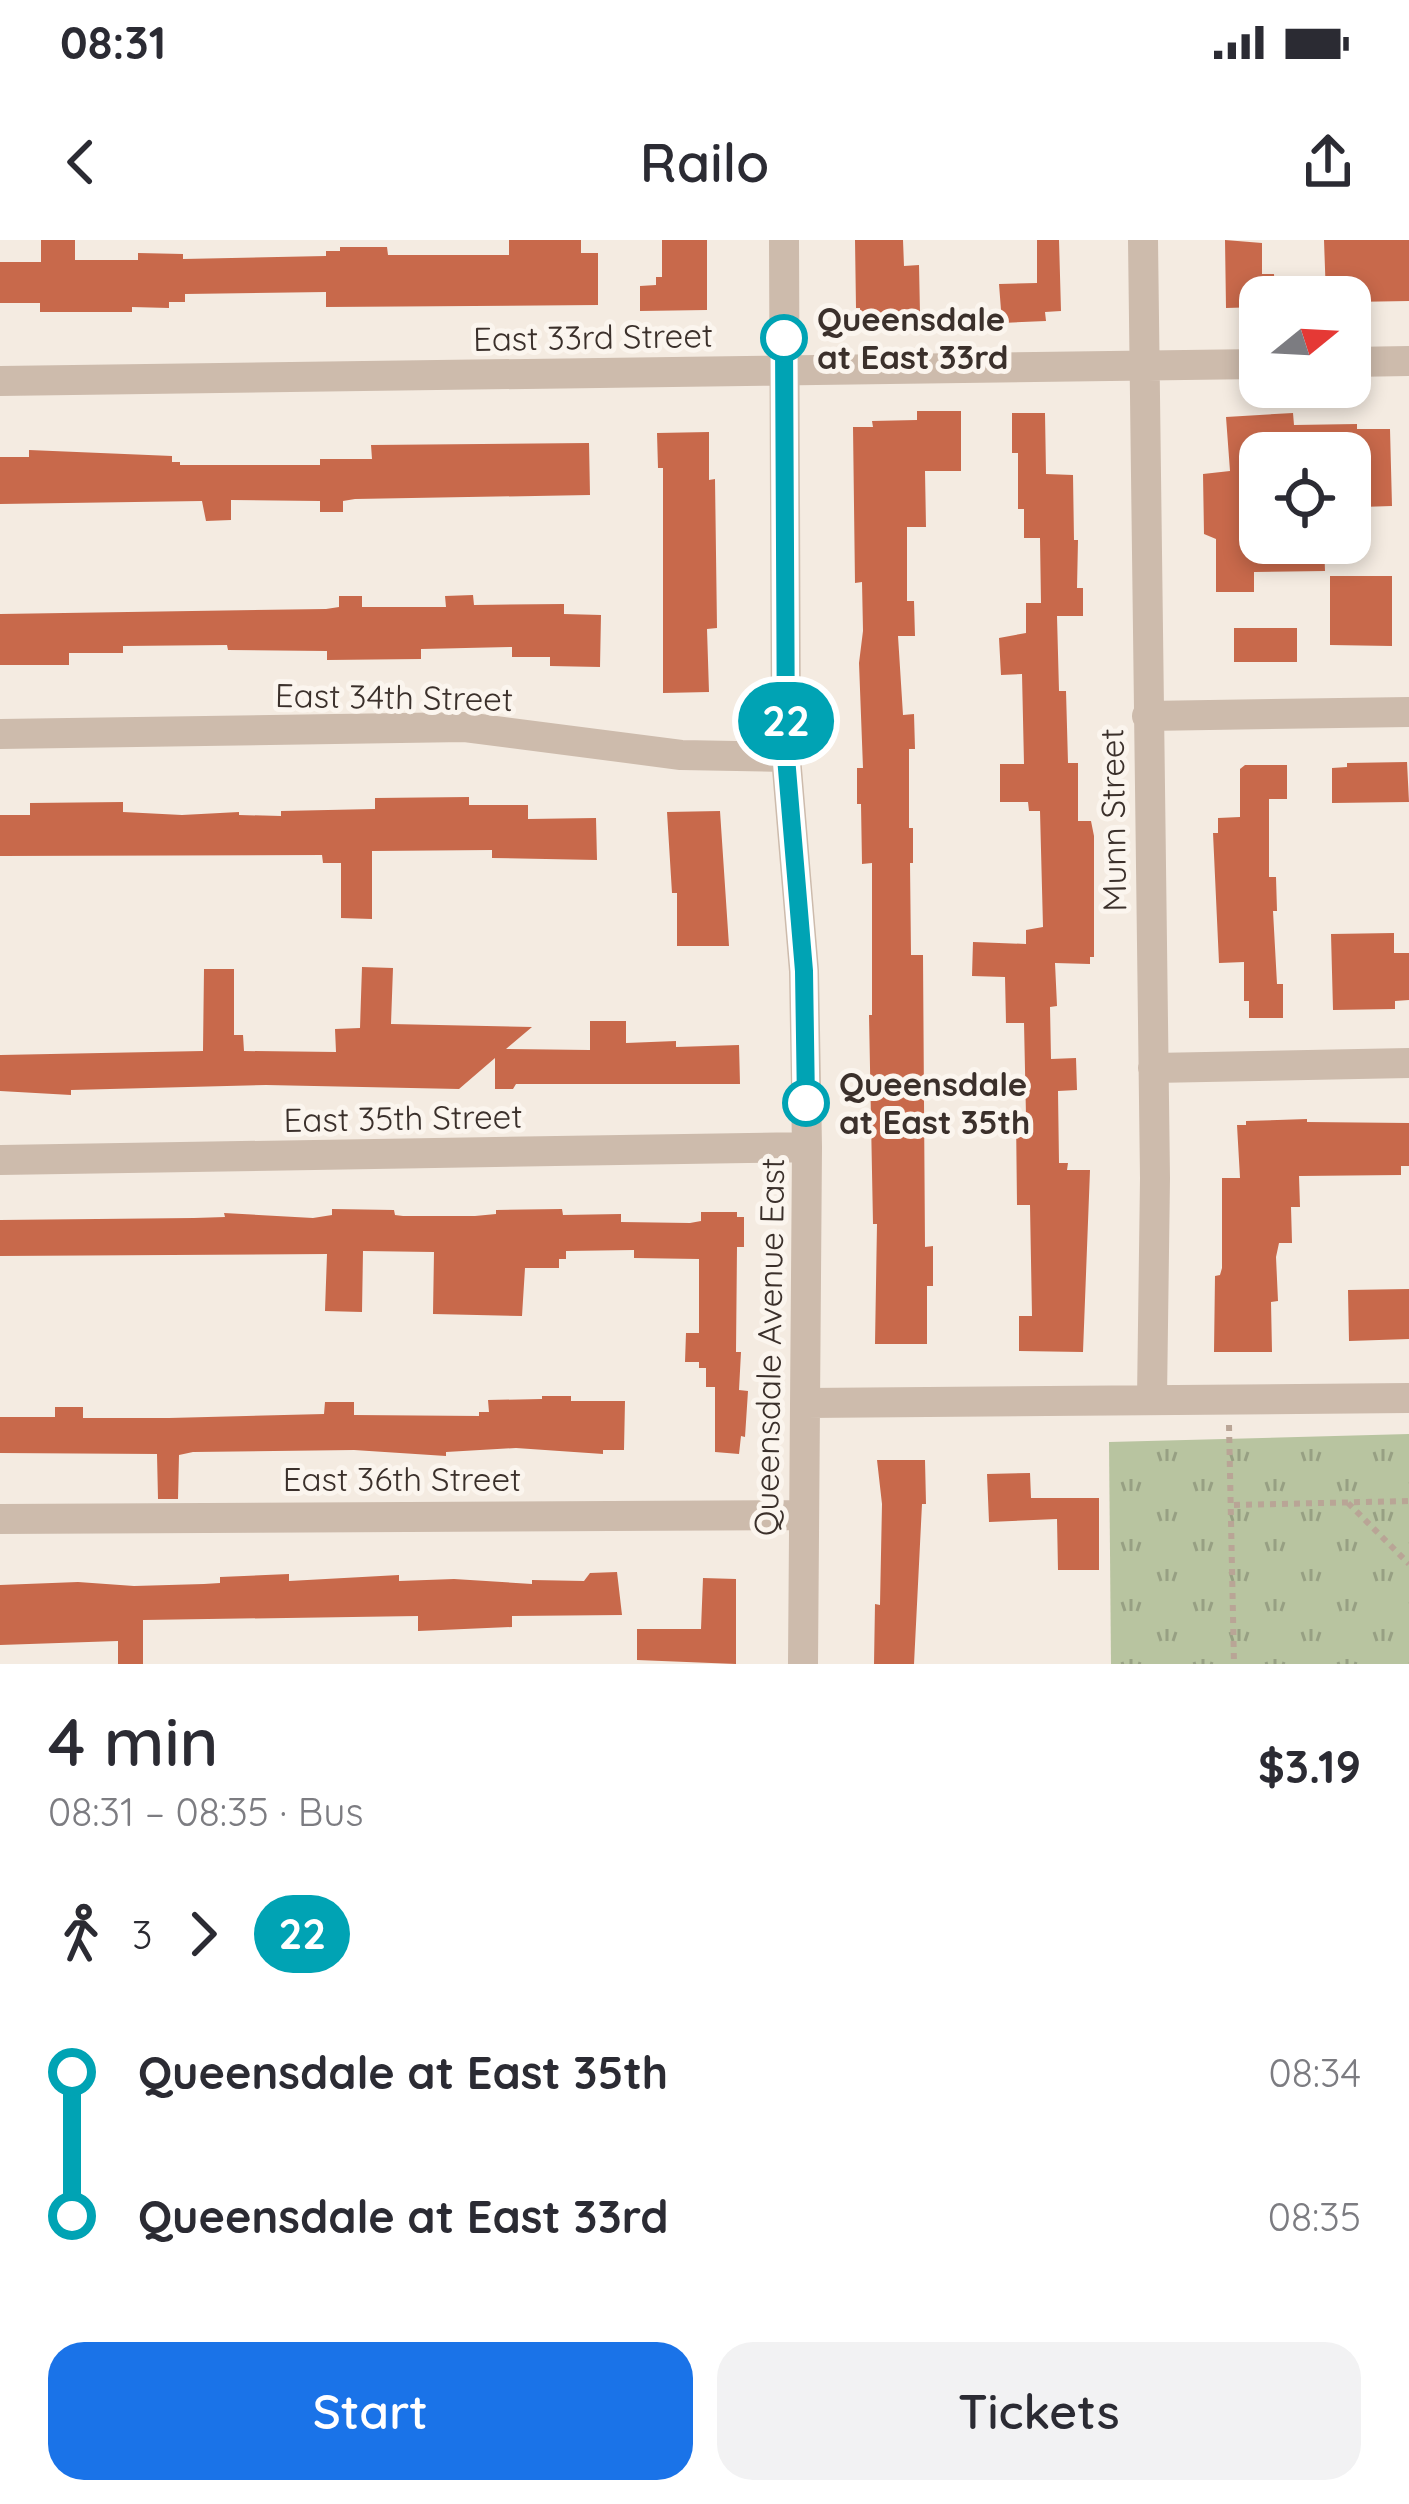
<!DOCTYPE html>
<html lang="en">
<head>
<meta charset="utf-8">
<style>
	:root { --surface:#fff; --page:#f2f2f3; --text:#2b2b33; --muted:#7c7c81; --accent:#1a73e8 }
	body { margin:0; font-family:Quicksand,sans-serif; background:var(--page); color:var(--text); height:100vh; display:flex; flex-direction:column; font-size:45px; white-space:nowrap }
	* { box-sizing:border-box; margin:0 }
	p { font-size:39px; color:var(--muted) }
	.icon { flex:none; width:66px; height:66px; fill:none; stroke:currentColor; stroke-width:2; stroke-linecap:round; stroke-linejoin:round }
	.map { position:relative; height:1424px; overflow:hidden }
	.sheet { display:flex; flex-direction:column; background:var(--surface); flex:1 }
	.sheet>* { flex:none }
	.badge { padding:0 24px; border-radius:39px; font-size:42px; line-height:78px }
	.needle { width:78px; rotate:72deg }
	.buttons { position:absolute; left:1239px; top:36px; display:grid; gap:24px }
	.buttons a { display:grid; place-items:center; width:132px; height:132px; border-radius:24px; background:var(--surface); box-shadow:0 6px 18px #0003; font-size:60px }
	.map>.badge { position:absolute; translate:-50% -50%; box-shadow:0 0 0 6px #fff }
	.legs { display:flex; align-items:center; gap:18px; height:132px; padding:0 48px; font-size:39px }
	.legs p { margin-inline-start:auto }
	.overview { display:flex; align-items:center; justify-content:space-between; height:204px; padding:0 48px }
	h1 { font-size:66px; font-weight:600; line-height:90px }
	.cta { display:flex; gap:24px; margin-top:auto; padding:24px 48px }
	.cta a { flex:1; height:138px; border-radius:36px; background:var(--accent); color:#fff; font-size:48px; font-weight:600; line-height:138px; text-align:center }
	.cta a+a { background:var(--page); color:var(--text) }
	ul { padding:0 48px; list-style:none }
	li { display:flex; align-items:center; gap:42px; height:144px; font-size:45px }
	li i { display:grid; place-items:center; width:18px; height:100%; margin:0 15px; background:currentColor }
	li i::after { content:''; width:30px; height:30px; margin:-15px; border:9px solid; border-radius:50%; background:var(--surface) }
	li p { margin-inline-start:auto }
	li:first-child i { background:linear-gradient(#0000 50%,currentColor 0) }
	li:last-child i { background:linear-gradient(currentColor 50%,#0000 0) }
	.status { display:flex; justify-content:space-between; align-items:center; height:84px; padding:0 60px; background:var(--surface); direction:ltr }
	.status svg { height:33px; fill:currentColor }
	header { display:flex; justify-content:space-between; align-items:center; height:156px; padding:0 48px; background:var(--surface); font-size:54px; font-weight:600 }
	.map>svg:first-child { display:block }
</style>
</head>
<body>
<div class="status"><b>08:31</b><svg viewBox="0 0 49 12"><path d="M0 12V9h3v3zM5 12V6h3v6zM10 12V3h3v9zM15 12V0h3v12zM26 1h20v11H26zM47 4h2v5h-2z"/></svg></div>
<header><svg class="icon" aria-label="back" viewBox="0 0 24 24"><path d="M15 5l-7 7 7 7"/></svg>Railo<svg class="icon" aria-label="share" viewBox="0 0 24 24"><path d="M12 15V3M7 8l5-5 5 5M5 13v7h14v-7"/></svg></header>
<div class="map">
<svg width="1409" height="1424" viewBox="0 0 1409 1424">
	<defs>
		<pattern id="park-tufts" width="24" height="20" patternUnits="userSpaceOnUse" patternTransform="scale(3)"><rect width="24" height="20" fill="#b8c4a0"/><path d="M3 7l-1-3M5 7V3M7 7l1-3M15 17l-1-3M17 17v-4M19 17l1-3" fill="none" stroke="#97a083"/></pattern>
	</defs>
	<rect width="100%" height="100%" fill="#f4ebe1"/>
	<!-- park -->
	<path fill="url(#park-tufts)" d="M1409,1194V1424H1111L1109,1202Z"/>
	<!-- building -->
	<path fill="#c8694b" d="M41,0H75V20H138V13L183,14V19L326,16V11H340V7H387L388,15H509V0H581V13H598V65L326,67V52L185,54V62H169V68L132,67V72H40V63H0V22H41Z
		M662,0H707V70L640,71V46L656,45V37H662Z
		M855,0H903L904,26L919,25L920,74L860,75V68H856Z
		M1037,0H1059L1061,71L1045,72L1046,81L1002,83L999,44L1037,43Z
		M1225,0L1262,3V34H1274L1275,57H1260V67L1226,68Z
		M1324,0H1409V61L1350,62V57H1326Z
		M917,171H961V231H925L926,287H907V361H914L915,396H898L903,475L914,474L915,509H909V588H913V623H910L911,715H923L925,1007L933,1006V1046H927V1104H875L877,984H873L869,775H872V623L862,624L861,564H857V528H863L859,423L863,391L862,342L855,343L853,187H873L872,181L917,180Z
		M1012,173H1045L1046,234L1073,235L1074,300H1078L1077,348H1083V376H1057L1059,451H1066L1068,523H1078V581H1091L1094,596V717H1090V724L1055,723L1057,766L1050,767L1051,819L1076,818L1077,850L1058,851L1059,923H1068L1067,930H1090L1083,1112L1019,1111V1076H1032L1030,965H1017L1016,876H1026L1024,783H1006L1005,737L972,736L973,702L1026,704V690L1043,687L1040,571H1029L1028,562H1000V524H1024L1022,434L1001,435L999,398L1026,393V363H1041L1040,298H1024V269H1018V213H1012Z
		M1293,173L1294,185L1357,184V189H1390L1392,266L1361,267L1360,237H1350V213H1326V205L1260,209V303H1324L1325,331L1254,332V352H1216V299L1204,294L1203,234L1230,231L1226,177Z
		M709,192V240L715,239L717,388L707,389L709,452L663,453V228H658L657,193Z
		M589,203L590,255L355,259L343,261V272H320V261L231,260V280L206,281L202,261L0,264V217H29V210L172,216V222H180V225H320V219H372L371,205Z
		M1330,336H1392V406L1330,405Z
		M473,355L474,365L564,364V374L601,375L600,427L550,426V417H512V407L421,409V419L327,420V411L228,410L227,405L123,406V413H69V425H0V374L326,369L339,367V356H362V367H446L445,356Z
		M1234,388H1297V422H1234Z
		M1407,522L1409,562L1332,563V528L1347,527V523Z
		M1245,525H1287V559H1269V637H1276L1277,671H1273L1277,744H1283V778H1249V761H1244V722L1219,723L1213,593H1218V578L1240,577V529Z
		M469,557V565H528V579L596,578L597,620L492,618V610L372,611V679L341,678V623H323L322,615L0,616V575H30V563L123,562V572L182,575L239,572V575L281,576V571L375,569V558Z
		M720,571L729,706H677V653H672L667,572Z
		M1394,693V713H1409V760L1395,761V769L1333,770L1331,694Z
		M362,727L393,728L391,784L532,787L506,809L590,810V781H626V803L676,801V807L739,805L740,844H516L513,849H495V818L459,849L266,845L71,850V855L0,851V815L203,811L204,729H234V795H243L244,811L336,812L335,789L360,788Z
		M1307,879V882L1409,883V926H1401V935L1299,936L1300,967H1291L1292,1003H1279L1276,1017L1278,1061L1271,1062L1272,1112H1214L1215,1036L1220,1035L1222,1028V938H1240L1237,885H1246V881Z
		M332,969L394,970L395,975L403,976H475L496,974V970L562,969L563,975L621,974V982L690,983L701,981V972H737V977H744V1007H737L736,1112H741L739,1150L748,1151L745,1197L741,1196L739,1214L715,1212V1147H706V1128H699V1122H685L686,1093H699V1019L634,1018V1010L566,1011V1019H559V1028H525L522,1076L433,1074L434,1012L363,1011L362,1072L325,1071L327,1014L0,1016V980L194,978L225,977L224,973L313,978L332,975Z
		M1409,1049V1099L1349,1101L1348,1050Z
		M542,1156H571V1161H625L624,1210H603V1214L516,1208L446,1212V1216L354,1210L193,1212L179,1215L178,1259H158L157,1214L0,1213V1177H55V1167H83V1178H169L324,1174L325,1162H354V1175L479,1176V1172H489L488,1160L542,1159Z
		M877,1220H925L926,1264H922L914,1424H874L875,1364L880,1365L882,1264Z
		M1030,1233L1031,1258H1099V1330H1058L1057,1279L989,1282L987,1234Z
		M617,1332L622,1375L512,1376V1387L418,1391V1376L143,1380V1424H118V1401L0,1405V1345L78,1342L134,1346L204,1344L220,1343V1337L289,1334V1341L399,1335V1341L454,1339L532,1344V1340L584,1341L590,1333Z
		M703,1338L736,1339V1424L637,1420V1389H701Z"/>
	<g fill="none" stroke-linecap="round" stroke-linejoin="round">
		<!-- path -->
		<path stroke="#b9a596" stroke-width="6" stroke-dasharray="6 6" stroke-linecap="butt" d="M1229,1185L1234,1424
			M1348,1263L1409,1324
			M1234,1265L1409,1261"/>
		<!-- minor -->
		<path stroke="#cdbbac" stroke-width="30" d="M784,0L786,517L804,731L807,907L803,1424
			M1143,0L1155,938L1152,1159
			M1350,122L1409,121
			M0,141L1260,124
			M1147,476L1409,472
			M0,494L465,487L681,515L786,517
			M1153,828L1409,823
			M0,920L807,907
			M807,1163L1409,1158
			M0,1279L804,1275"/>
	</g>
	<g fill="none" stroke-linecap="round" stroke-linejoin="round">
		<!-- line-1 casing -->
		<g stroke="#fff" stroke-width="27">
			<path id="line-1" d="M784,98L786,517L804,731L806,863"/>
		</g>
		<!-- line-1 -->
		<use href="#line-1" stroke="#00a3b4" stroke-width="18"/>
	</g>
	<!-- markers -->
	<g fill="#fff" stroke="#00a3b4" stroke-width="6">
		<circle cx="784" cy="98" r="21"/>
		<circle cx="806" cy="863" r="21"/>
	</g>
	<g text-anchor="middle" stroke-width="10" stroke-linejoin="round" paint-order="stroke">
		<!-- stop labels -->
		<g font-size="33" font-weight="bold" fill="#3b302b" stroke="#fbf5ee" text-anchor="start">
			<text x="817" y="91">Queensdale<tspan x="817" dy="38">at East 33rd</tspan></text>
			<text x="839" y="856">Queensdale<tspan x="839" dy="38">at East 35th</tspan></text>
		</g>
		<!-- street labels -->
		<g font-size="33" fill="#3b302b" stroke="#fbf5ee">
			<text transform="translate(593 97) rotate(-1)" y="12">East 33rd Street</text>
			<text transform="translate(394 457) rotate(1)" y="12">East 34th Street</text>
			<text transform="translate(1113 580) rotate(-91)" y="12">Munn Street</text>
			<text transform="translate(403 878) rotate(-1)" y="12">East 35th Street</text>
			<text transform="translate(769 1107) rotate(-89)" y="12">Queensdale Avenue East</text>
			<text x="402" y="1251">East 36th Street</text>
		</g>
	</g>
</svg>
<div class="buttons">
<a><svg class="needle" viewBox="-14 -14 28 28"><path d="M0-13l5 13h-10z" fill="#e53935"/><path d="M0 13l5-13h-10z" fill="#7c7c81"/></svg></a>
<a><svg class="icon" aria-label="locate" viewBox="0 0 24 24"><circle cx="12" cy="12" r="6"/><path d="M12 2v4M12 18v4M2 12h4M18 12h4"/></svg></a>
</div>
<b class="badge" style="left:786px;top:481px;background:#00a3b4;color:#fff">22</b>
</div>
<section class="sheet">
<div class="overview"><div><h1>4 min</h1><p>08:31 – 08:35 · Bus</p></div><b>$3.19</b></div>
<div class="legs"><svg class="icon" aria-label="walk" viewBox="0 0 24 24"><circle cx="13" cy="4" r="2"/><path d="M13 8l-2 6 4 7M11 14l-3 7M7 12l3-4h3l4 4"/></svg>3<svg class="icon" aria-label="forward" viewBox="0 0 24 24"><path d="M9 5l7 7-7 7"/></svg><b class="badge" style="background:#00a3b4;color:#fff">22</b></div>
<ul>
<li><i style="color:#00a3b4"></i><b>Queensdale at East 35th</b><p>08:34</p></li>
<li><i style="color:#00a3b4"></i><b>Queensdale at East 33rd</b><p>08:35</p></li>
</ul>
<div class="cta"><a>Start</a><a>Tickets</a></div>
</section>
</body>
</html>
